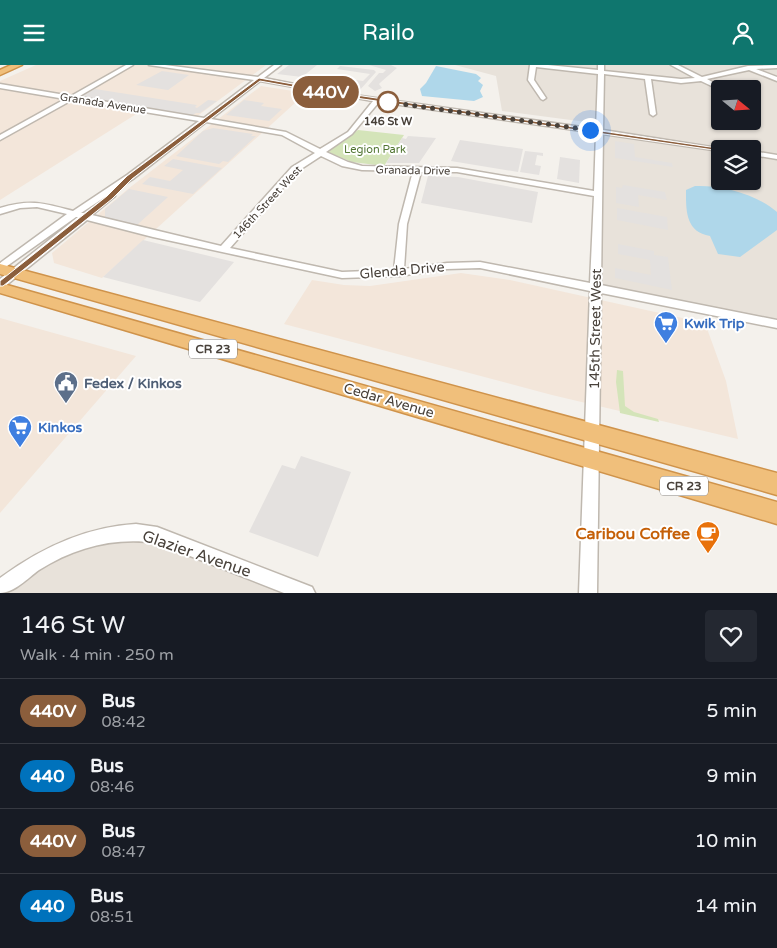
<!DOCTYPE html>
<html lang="en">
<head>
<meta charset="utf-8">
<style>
	:root { --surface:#171b24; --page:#242831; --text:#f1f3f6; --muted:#9ea1a6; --line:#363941; --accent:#0f766e }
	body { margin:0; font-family:"Varela Round",sans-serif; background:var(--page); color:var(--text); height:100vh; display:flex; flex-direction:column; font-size:19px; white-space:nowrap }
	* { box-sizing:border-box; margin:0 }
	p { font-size:16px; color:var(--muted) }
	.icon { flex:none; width:28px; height:28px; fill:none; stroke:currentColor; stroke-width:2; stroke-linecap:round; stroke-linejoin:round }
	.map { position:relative; height:528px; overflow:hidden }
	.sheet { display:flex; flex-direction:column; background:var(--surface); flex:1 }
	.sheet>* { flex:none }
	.badge { padding:0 10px; border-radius:16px; font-size:18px; line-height:32px }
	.needle { width:32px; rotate:108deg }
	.controls { position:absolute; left:711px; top:15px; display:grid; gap:10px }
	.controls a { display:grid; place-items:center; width:50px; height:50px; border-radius:5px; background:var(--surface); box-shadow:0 1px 4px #0004; font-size:25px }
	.you { position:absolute; width:25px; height:25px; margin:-12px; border:4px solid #fff; border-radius:50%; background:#1a73e8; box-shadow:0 0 0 8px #1a73e833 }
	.map>.badge { position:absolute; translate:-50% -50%; box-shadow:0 0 0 2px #fff }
	.round { display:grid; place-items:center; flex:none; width:52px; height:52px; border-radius:5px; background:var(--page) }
	.summary { display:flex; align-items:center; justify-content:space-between; height:85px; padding:0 20px }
	h1 { font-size:24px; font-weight:600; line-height:38px }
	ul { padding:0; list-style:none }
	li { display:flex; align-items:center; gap:15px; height:65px; padding:0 20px; border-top:1px solid var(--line) }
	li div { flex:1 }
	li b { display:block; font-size:19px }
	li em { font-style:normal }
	li .badge { min-width:55px; font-weight:700; text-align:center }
	header { display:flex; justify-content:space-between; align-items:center; height:65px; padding:0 20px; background:var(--accent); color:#fff; font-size:22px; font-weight:600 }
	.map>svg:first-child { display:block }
</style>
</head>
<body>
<header><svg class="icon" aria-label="menu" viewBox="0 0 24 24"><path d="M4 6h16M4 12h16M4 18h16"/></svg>Railo<svg class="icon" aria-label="person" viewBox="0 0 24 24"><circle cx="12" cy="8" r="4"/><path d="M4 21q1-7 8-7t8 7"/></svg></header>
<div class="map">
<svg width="777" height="528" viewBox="0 0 777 528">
	<rect width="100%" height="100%" fill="#f4f1ec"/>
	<!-- residential -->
	<path fill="#e8e2da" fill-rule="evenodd" d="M455,0H777V259L596,223L599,67L581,66L586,57L502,46L496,11ZM720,24H752V56H720ZM720,84H752V116H720Z
		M140,466L306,528H0V523L55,487Z"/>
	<!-- commercial -->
	<path fill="#f3e6da" d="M36,0H266L192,55L141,46L0,135V16Z
		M261,21L306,28L102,213L54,198L52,188L128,124Z
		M461,208L510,215L705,258L726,316L738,374L552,330L284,259L312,215L344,220L370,221Z
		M0,253L136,291L0,448Z"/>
	<!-- green -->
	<path fill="#d4e4b9" d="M358,65L404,70L384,101L352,97L330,88L329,86Z
		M617,305L623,306L625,341L634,347L658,354L659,357L620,348L616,317Z"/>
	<!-- parking -->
	<path fill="#e4e1df" d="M289,0H317L302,12L277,9Z
		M369,0H391L397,3L381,17L379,19L382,23L375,26L368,21L379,8H383L386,5Z
		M340,1L374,5L376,7L359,26L318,21L326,13L333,12L363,16L370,9L337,4Z
		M162,6L189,10L168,25L136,20Z
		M95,24L197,40L195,42L197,43L208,35L217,36L200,48H196L191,51L78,33Z
		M244,35L264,38L261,41L282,44L269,56L226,50Z
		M213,63L253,69L251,71H256L228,97L223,96L219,99L176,91L203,66Z
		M408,71L436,73L419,98H386L402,73L406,74Z
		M460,75L523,84L518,107L451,96Z
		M615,76L634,79L635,92L672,98L673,102L615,93Z
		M525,86L543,88V91L537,90L535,100L541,101L539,110L520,107Z
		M560,92L580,95L579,118L557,114Z
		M173,94L222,103L193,129L142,119L150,112L170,116L183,105L164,101Z
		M428,111L458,112L538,127L532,158L421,138Z
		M623,120L665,127L667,135L638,130L639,142L616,138V122L622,123Z
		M129,124L168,132L137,160L105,153V144Z
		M617,143L667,152L668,165L617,155Z
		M143,175L234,197L200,237L103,212Z
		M618,179L654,186V190L668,192L672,225L615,213V203L651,210L650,195L618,189Z
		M301,391L351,407L318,492L249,467L282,400L295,404Z"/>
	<!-- water -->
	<path fill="#afd7ea" d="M436,1L476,9L481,13L478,16L483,20L480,26L483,32L474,36L422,31L420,24L426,18Z
		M695,121C722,120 756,129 777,147V165L740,192L718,189L710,171C685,167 686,144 686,125Z"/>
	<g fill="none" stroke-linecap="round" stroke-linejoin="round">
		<!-- minor casing -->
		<g stroke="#bfb8af" stroke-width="3">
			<path id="minor" d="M126,0H133L78,32L204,53L254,15L149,0H165L258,12L274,0H281L264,13L340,28L596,64L598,9L536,2L534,15L546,33L543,35L541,34L528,15L530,0H548L598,5V0H604V6L681,14L695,13L671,0H678L702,12L748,1L777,0V3L756,4L777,12V16L749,5L707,14L725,24H720V25L701,16L681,18L651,14L656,49L653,51L650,49L645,14L604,9L603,65L724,84H720V86L603,69L601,220L777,255V263L601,228L597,528H579L590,226L480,203L447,204L399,211L342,213L153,172L87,155L4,222L0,223V214L78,152H76L0,206V198L67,149L37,142L20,143L0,149V143C31,134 42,138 73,146L127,110L199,56L72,35L0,75V70L65,34L0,23V19L71,31ZM260,16L373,36L348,67L320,84L286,67L211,54ZM379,37L596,68L594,126L457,103L362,101L348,97L326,87L352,69ZM206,57L282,70L315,88L292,102L221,181L92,150L115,131L109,129L133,114ZM321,91L342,101L362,105L413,106L399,159L394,205L342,207L230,183L298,106ZM421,107H457L594,131L590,218L480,197L447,198L404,204L407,159ZM105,132L84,148H81Z
				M738,56H744L746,60L741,61Z
				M752,86L777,90V94L752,90Z
				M136,459L157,462L312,522L315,528H284L157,478C114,472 76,482 39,505C28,513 14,528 0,528V513C41,483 85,462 136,459Z"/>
		</g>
		<!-- highway casing -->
		<g stroke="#cf934b" stroke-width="3">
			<path id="highway" d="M11,0H22L0,10V5Z
				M0,199L777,408V430L0,209Z
				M0,218L777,437V459L0,228Z"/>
		</g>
		<!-- minor -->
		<use href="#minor" fill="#fff" fill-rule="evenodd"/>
		<!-- highway -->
		<use href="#highway" fill="#f0bf7b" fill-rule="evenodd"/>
	</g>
	<!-- line -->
	<path fill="#8b5e3c" stroke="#fff" d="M259,13L349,29L724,84L721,86L349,32L260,16L132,114L112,134L3,221H0V216L107,131L127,111Z"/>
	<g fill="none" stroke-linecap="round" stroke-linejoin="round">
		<!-- walk -->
		<path stroke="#48413a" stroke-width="5" stroke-dasharray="0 9" d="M388,37L590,65"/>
	</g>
	<!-- icons -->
	<defs>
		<g id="supermarket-pin" transform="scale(1.25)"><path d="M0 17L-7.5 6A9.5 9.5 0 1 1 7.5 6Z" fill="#3f7fe0" stroke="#fff"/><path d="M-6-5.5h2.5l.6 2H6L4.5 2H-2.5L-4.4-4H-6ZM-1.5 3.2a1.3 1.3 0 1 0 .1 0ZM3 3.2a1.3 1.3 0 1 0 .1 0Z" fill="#fff"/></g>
		<g id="civic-pin" transform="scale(1.25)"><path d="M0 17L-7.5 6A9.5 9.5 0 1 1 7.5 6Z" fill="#5c6f8a" stroke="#fff"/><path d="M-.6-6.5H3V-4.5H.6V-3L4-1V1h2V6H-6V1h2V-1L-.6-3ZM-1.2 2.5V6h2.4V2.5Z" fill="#fff"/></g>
		<g id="cafe-pin" transform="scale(1.25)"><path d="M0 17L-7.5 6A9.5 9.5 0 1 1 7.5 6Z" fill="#e8710a" stroke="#fff"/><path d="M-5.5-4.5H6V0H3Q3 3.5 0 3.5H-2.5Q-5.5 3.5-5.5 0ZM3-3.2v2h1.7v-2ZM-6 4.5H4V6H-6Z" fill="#fff"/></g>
	</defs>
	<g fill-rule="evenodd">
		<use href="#supermarket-pin" x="666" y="258"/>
		<use href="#civic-pin" x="66" y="318"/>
		<use href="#supermarket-pin" x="20" y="362"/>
		<use href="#cafe-pin" x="708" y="468"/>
	</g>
	<!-- markers -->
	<circle fill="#fff" stroke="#8b5e3c" stroke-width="2.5" cx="388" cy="37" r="10"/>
	<g text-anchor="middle" stroke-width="4" stroke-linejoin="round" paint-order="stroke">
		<!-- far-street labels -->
		<g font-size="11" fill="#48413a" stroke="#fff">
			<text transform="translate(103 38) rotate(9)" y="4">Granada Avenue</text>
			<text transform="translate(413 105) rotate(1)" y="4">Granada Drive</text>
			<text transform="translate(267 137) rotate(-47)" y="4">146th Street West</text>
		</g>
		<!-- far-stop labels -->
		<g font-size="11" font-weight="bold" fill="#48413a" stroke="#fff">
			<text x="388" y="60">146 St W</text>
		</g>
		<!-- far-park labels -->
		<g font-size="11" fill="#517532" stroke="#fff">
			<text x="375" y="88">Legion Park</text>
		</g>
		<!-- shield labels -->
		<g fill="#fff" stroke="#7f7a75" stroke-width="1">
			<rect x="189" y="274.5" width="48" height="19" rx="4"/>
			<rect x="660" y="411.5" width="48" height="19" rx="4"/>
		</g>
		<g font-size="12" font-weight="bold" fill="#48413a">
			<text x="213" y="288">CR 23</text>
			<text x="684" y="425">CR 23</text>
		</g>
		<!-- street labels -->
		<g font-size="14" fill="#48413a" stroke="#fff">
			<text transform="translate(402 205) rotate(-5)" y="5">Glenda Drive</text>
			<text transform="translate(595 264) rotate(-89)" y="5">145th Street West</text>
			<text transform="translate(389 335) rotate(16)" y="5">Cedar Avenue</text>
		</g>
		<!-- shop labels -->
		<g font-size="14" font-weight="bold" fill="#366cbe" stroke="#fff" text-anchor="start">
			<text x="684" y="263">Kwik Trip</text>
			<text x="38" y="367">Kinkos</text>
		</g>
		<!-- service labels -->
		<g font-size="14" font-weight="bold" fill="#4e5e75" stroke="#fff" text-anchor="start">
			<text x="84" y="323">Fedex / Kinkos</text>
		</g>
		<!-- near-food labels -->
		<g font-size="16" font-weight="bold" fill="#c56008" stroke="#fff" text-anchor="end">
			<text x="690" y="474">Caribou Coffee</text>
		</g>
		<!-- near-street labels -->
		<g font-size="16" fill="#48413a" stroke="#fff">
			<text transform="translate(197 488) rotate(19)" y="6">Glazier Avenue</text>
		</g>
	</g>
</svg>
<div class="controls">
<a><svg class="needle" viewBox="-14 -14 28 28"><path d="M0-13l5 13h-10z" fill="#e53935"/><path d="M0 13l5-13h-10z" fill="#9ea1a6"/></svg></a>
<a><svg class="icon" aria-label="layers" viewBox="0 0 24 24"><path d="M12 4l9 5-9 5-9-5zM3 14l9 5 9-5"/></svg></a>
</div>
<div class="you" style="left:590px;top:65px"></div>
<b class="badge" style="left:326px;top:27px;background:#8b5e3c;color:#fff">440V</b>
</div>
<section class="sheet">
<div class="summary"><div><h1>146 St W</h1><p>Walk · 4 min · 250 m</p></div><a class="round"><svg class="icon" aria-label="heart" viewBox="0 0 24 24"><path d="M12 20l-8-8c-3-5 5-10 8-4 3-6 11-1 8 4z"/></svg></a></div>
<ul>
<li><span class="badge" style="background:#8b5e3c;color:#fff">440V</span><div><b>Bus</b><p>08:42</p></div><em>5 min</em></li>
<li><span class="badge" style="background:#0072bc;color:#fff">440</span><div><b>Bus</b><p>08:46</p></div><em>9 min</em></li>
<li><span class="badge" style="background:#8b5e3c;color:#fff">440V</span><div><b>Bus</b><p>08:47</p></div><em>10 min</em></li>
<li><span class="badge" style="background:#0072bc;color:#fff">440</span><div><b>Bus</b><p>08:51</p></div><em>14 min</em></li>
</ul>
</section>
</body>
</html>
